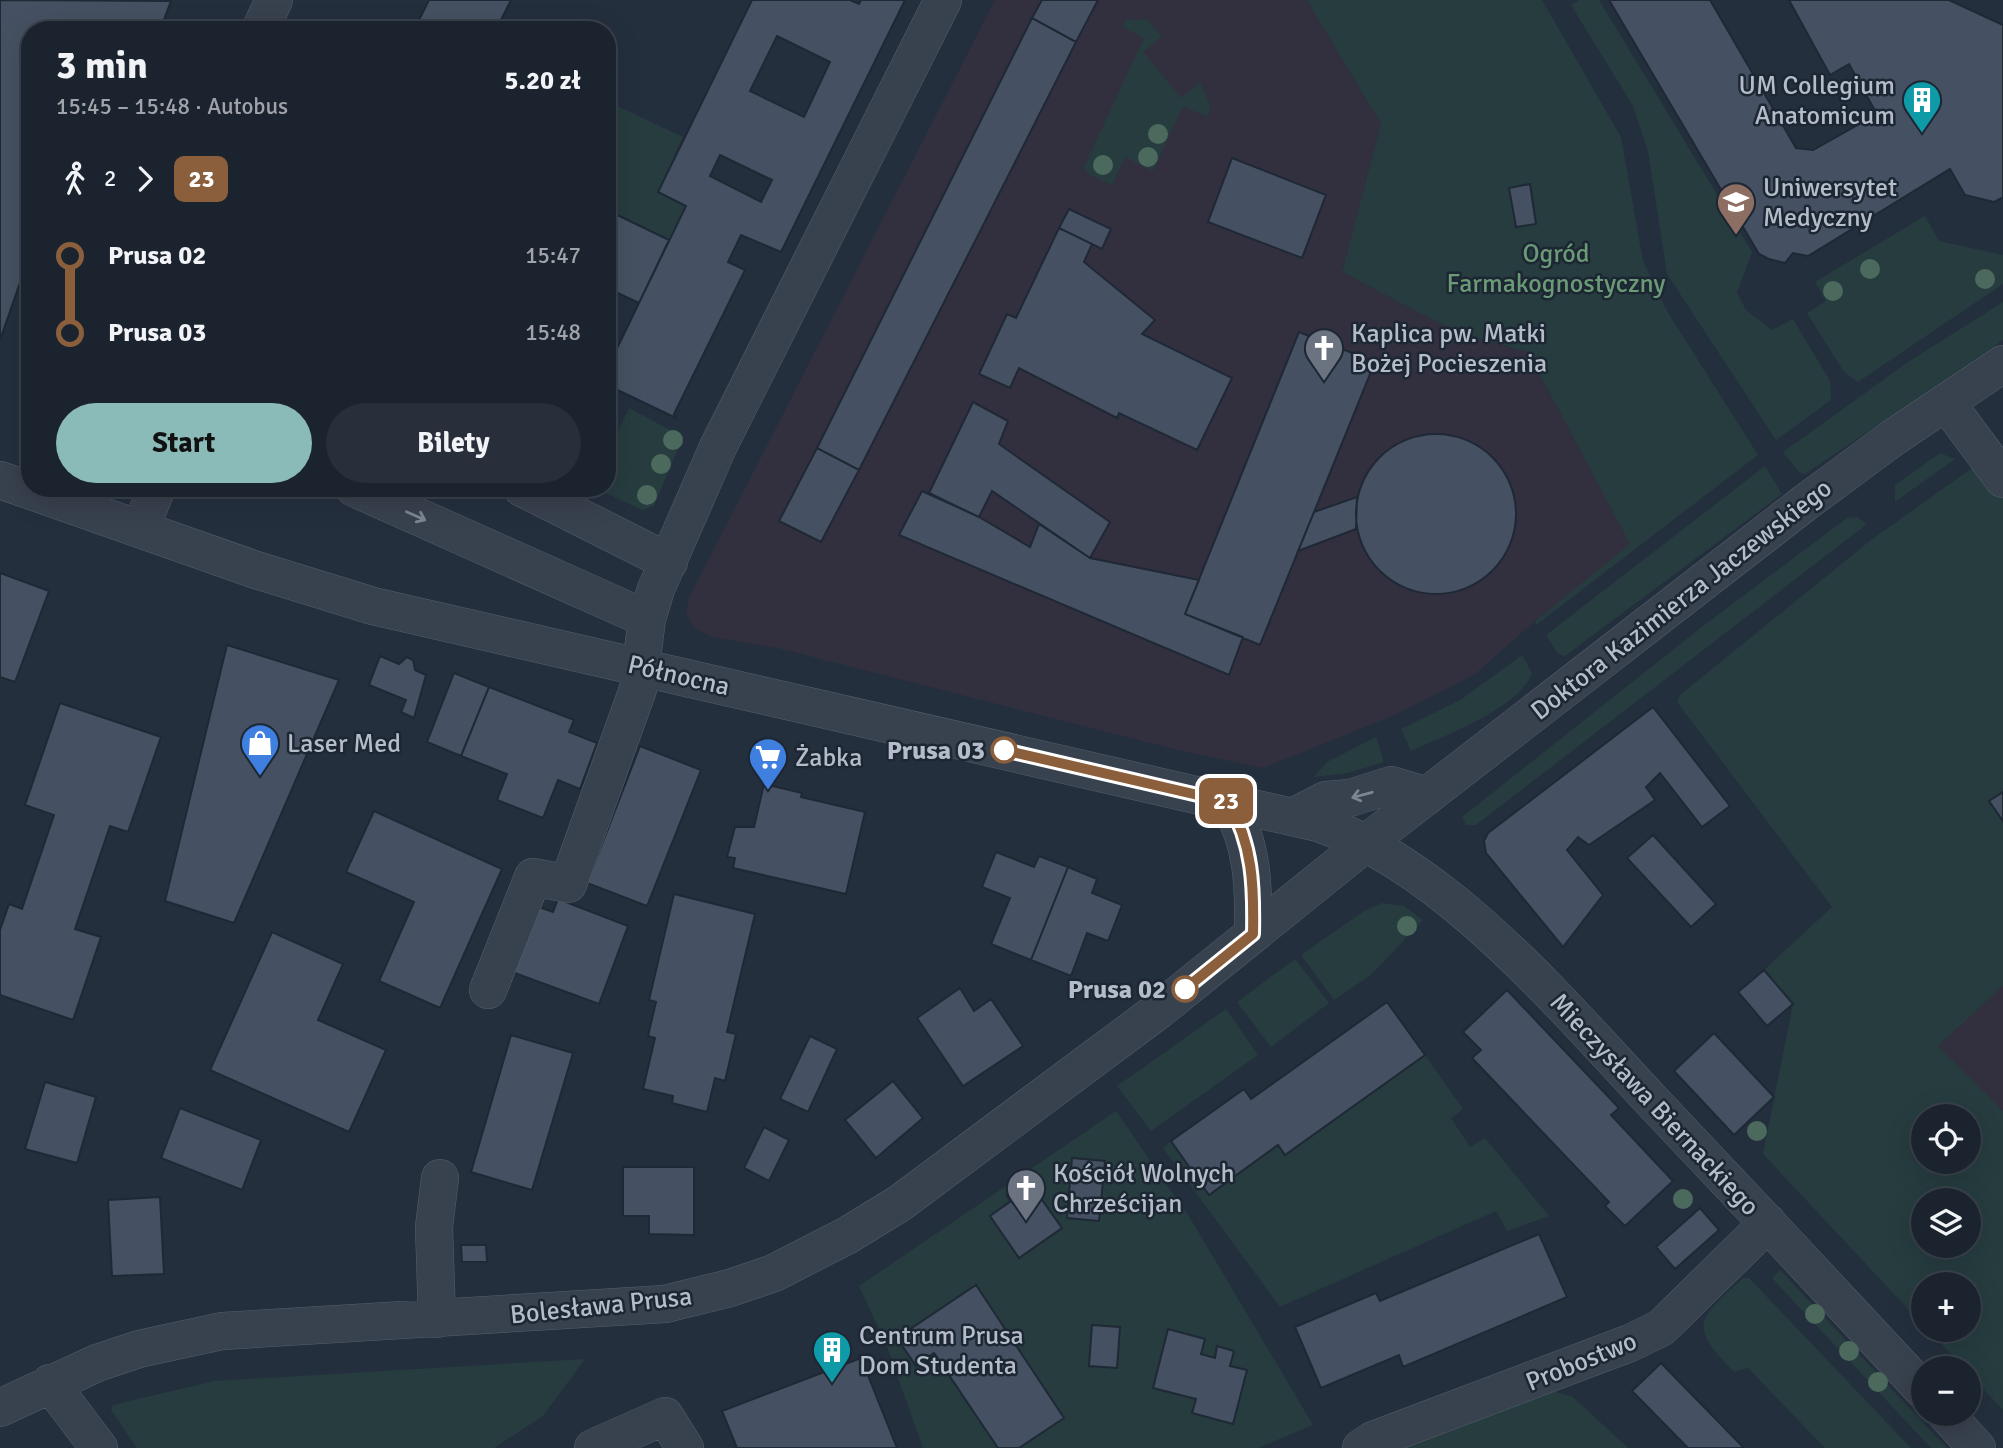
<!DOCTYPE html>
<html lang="pl">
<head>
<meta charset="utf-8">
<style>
	:root { --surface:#1b232e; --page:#282f3a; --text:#f1f3f6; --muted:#a0a4aa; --line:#39404a; --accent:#8bbbb9 }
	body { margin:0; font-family:Signika,sans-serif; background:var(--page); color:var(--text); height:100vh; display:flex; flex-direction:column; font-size:26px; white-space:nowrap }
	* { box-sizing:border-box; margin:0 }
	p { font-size:23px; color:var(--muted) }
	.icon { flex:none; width:38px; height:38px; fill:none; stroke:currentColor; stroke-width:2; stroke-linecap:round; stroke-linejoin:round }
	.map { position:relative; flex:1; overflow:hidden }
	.details { position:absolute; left:21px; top:21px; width:595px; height:476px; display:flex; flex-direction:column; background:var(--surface); border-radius:28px; box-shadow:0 7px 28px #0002,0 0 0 2px var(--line) }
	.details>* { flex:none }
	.badge { padding:0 14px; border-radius:10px; font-size:24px; line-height:46px }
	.controls { position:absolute; left:1911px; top:1104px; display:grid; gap:14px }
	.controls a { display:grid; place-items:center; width:70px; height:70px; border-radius:50%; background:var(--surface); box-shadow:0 7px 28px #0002,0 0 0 2px var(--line); font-size:35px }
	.map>.badge { position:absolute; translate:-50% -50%; box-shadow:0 0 0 4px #fff }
	.legs { display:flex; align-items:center; gap:10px; height:77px; padding:0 35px; font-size:23px }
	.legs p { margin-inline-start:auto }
	.overview { display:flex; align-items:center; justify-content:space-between; height:119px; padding:0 35px }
	h1 { font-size:38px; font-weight:700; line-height:52px }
	.primary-button { display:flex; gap:14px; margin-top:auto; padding:14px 35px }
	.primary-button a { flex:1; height:80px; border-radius:42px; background:var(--accent); color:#111; font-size:28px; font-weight:700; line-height:80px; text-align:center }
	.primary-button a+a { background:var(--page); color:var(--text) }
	ul { padding:0 35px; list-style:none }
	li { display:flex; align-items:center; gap:24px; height:77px; font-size:26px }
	li i { display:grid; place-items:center; width:10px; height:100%; margin:0 9px; background:currentColor }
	li i::after { content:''; width:18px; height:18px; margin:-9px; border:5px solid; border-radius:50%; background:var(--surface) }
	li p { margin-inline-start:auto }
	li:first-child i { background:linear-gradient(#0000 50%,currentColor 0) }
	li:last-child i { background:linear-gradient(currentColor 50%,#0000 0) }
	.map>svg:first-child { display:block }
</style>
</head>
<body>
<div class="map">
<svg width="2003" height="1448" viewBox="0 0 2003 1448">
	<rect width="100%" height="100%" fill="#242f3e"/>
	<!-- medical -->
	<path fill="#32303f" d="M995,0H1307L1381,124L1342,272L1437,322L1469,336L1528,352L1631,545L1535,621L1475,674L1397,714L1263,768L1174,749L778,648L712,637L694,628L686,614L690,596Z
		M2003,986V1111L1937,1046Z"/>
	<!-- green -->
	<path fill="#263c3f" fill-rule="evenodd" d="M1307,0H1542L1621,137L1643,261L1667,311L1758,455L1536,625L1535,621L1630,544L1528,352L1469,336L1437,322L1342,272L1381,124Z
		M1579,0H1599L1752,252L1737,293L1746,310L1772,330L1793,319L1830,381L1831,400L1776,440L1667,274L1648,151L1633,106L1571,5Z
		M1147,19L1162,37L1143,52L1181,98L1200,82L1210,105L1208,117L1183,106L1153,171L1125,157L1112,185L1090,175L1084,167L1144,38L1122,27L1126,20Z
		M607,101L683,137L658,192L686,206L669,240L607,210Z
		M1925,216L1939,241L2003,255V284L1858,382L1844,372L1807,313L1826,301L1815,282Z
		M2003,302V340L1992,348L1805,474L1799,472L1783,452L1908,362Z
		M629,408L683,437L654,506L642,510L595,488H607V454Z
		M2003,446V986L1938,1046L2003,1111V1410L1969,1374V1368H1964L1928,1330H1969V1284H1923V1325L1763,1154L1793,1004L1764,970L1832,907L1677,702L1680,695L1871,540ZM1923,1116H1969V1162H1923ZM1923,1200H1969V1246H1923Z
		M1940,453L1955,459L1895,502V485Z
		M1765,466L1782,494L1565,656L1558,654L1546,635Z
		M1857,517L1867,524L1476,825H1466L1462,817L1703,626L1847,518Z
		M1522,655L1532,673C1519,709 1445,735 1411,751L1401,729L1462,699Z
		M1376,737L1384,762L1348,773L1314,777L1327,762Z
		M1382,903L1404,906L1423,920L1372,974L1334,1000L1301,955L1364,911Z
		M1295,959L1329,1003L1271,1047L1237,1002Z
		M1226,1009L1258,1055L1151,1131L1117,1086Z
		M1425,1055L1463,1109L1451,1118L1470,1147L1485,1138L1549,1216L1507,1231L1496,1211L1280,1307L1163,1148L1171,1141L1209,1195L1278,1145L1286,1155Z
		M1116,1111L1193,1223L1313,1425L1258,1448H923L886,1344L859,1286Z
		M1780,1270L1947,1448H1931L1772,1278Z
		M1743,1278H1749L1911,1448H1825L1748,1368L1734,1372C1686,1323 1699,1320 1743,1278Z
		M585,1359L543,1416L494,1448H137L111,1410L113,1405L214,1381Z
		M1550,1390L1573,1397L1628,1448H1395Z"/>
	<!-- building -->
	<path fill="#455162" stroke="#1f2835" stroke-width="2" fill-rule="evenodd" d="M0,0L171,1L160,30H30V254L0,340Z
		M429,0H511L496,30H414Z
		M752,0H850L859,4L861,0H905L781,252L741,235L728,262L745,270L674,414L676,418L607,385V369L686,206L658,192ZM777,36L830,62L804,117L750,91ZM720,155L772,180L761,202L710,176Z
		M1042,0H1098L1076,42L1032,18Z
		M1609,0H1710L1796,148L1813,150L1877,114L1849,64L1830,75L1789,0H1949L2003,25V197L1994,202L1965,195L1950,169L1808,256L1793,253L1785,263L1769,259L1759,254Z
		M1032,18L1076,42L859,470L817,448Z
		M1232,158L1326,195L1302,258L1208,222Z
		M1530,184L1536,224L1516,227L1509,188Z
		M1069,209L1111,229L1102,249L1059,228Z
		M607,210L669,240L639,303L607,288Z
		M1059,228L1092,244L1084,262L1155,320L1142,334L1232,378L1197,450L1119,413L1117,418L1019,368L1010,388L979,374L1007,314L1016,318Z
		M1299,332L1375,362L1260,645L1185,614Z
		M973,402L1008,421L999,444L1110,522L1090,558L992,491L979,517L929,493Z
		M1356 514a80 80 0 1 1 160 0a80 80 0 1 1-160 0Z
		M817,448L859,470L821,542L779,521Z
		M922,491L979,517L1030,547L1039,524L1090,558L1199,580L1185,614L1243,637L1229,675L899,535Z
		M1357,497L1356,529L1298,551L1314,512Z
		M0,573L49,591L15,682L0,677Z
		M227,645L339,680L234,923L165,901Z
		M380,656L399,664L407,657L413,660L415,670L426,675L414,718L401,712L406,700L369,685Z
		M454,673L489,687L461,756L427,742Z
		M489,687L574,720L569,732L597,743L580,789L558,780L543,818L497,800L507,774L461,756Z
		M60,703L161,737L128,832L110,826L75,929L101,937L73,1020L0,995V930L9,904L22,909L54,815L25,805Z
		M1653,707L1730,806L1702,827L1660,773L1646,787L1655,800L1589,845L1578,837L1567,850L1603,895L1563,947L1486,853L1484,841L1488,833Z
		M640,746L701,770L647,906L587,883Z
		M764,784L802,793L801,797L865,812L846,894L733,868L735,858L727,857L735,827H754Z
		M2003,792V821L1989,801Z
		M374,811L502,869L440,1008L379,981L414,902L346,872Z
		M1653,835L1716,904L1691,927L1627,858Z
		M996,852L1034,867L1039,856L1068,867L1031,960L991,944L1010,898L982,887Z
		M1068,867L1097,879L1092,893L1122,905L1108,941L1087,933L1071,976L1031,960Z
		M674,894L755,914L727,1032L736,1034L725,1081L715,1078L707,1112L672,1103L673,1096L643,1089L655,1038L648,1036L656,1002L649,1000Z
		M558,899L628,926L599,1004L512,972L536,906L553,912Z
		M272,932L343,964L318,1020L386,1050L349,1132L210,1070Z
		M1764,970L1793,1004L1767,1026L1738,992Z
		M960,988L974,1011L991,999L1023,1046L963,1086L917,1018Z
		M1507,990L1619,1108L1611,1115L1673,1181L1625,1226L1605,1206L1609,1202L1472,1058L1481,1050L1463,1032Z
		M1387,1002L1425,1055L1285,1155L1278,1145L1209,1195L1171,1141L1244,1089L1251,1099Z
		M1714,1033L1774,1097L1734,1135L1674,1071Z
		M511,1035L573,1053L532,1190L471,1172Z
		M810,1036L837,1049L808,1112L780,1099Z
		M893,1081L923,1118L876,1158L845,1120Z
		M45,1082L96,1097L77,1163L25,1149Z
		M180,1108L261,1140L242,1190L161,1158Z
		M764,1127L789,1140L769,1181L744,1168Z
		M1072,1158L1105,1161L1099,1221L1067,1218Z
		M623,1167H694V1235L649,1234V1216H623Z
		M1032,1186L1062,1228L1019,1258L990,1216L1011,1201L1007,1196L1015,1190L1019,1195Z
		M160,1197L164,1274L112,1276L108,1200Z
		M1700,1208L1719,1230L1675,1269L1656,1247Z
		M1539,1234L1567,1297L1403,1367L1399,1355L1321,1388L1295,1327L1376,1293L1380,1301Z
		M461,1245H486L487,1262H462Z
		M976,1285L1064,1418L1019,1448H998L934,1353L916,1366L897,1338Z
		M1092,1325L1120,1327L1117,1368L1089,1366Z
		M1168,1329L1205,1339L1201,1354L1215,1358L1217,1346L1234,1351L1230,1366L1247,1370L1233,1424L1192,1413L1196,1399L1153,1388Z
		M861,1358L897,1448H737L722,1411Z
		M1661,1363L1744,1448H1688L1632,1391Z"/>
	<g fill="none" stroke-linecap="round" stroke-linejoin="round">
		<!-- minor casing -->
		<g stroke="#565f6c" stroke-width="38">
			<path id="minor" d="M260,30L274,0
				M1946,402L2003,479
				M0,480L256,570L373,606L1318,823C1445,865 1562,1005 1652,1101C1743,1197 1833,1293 1923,1390
				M354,488L647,619
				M522,488L669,562
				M140,529L157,488
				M1228,802C1253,844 1254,886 1253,934
				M1293,817L1326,800L1350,798L1391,785L1427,796
				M488,990L533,877L568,884L638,689L647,619L656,589L718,447L943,0
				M437,1319L434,1227L440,1178
				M50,1383L99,1448
				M0,1408L97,1363L139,1349L222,1331L665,1304L730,1288L774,1273L848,1235L900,1203L1159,1010L1366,843L1806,502L1894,437L2003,364
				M1946,1414L1977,1448
				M593,1448L665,1416L685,1448
				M1361,1448L1373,1440L1630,1343L1661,1328L1768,1223"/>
		</g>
		<!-- minor -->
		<use href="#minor" stroke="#38414e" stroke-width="37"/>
	</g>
	<!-- trees -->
	<g fill="#4b6a5d">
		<circle cx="1158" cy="134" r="10"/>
		<circle cx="1148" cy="157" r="10"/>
		<circle cx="1103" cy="165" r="10"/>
		<circle cx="1870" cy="269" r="10"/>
		<circle cx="1985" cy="279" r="10"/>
		<circle cx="1833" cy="291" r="10"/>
		<circle cx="673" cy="440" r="10"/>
		<circle cx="661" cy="464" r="10"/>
		<circle cx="647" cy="495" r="10"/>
		<circle cx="1407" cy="926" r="10"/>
		<circle cx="1757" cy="1131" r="10"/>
		<circle cx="1683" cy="1199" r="10"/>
		<circle cx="1815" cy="1314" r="10"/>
		<circle cx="1849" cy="1351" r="10"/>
		<circle cx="1878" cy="1382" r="10"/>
	</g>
	<!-- one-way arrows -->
	<defs><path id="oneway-shaft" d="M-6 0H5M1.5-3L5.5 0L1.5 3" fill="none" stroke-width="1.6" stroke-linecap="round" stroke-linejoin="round" transform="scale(1.75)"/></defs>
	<g stroke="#7c8592">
		<use href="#oneway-shaft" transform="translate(416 516) rotate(24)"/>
		<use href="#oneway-shaft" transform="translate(1362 795) rotate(165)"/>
	</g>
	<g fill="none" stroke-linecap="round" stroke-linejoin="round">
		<!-- line-1 casing -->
		<g stroke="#fff" stroke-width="16">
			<path id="line-1" d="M1004,750L1228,802C1253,844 1254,887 1253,934L1185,989"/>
		</g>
		<!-- line-1 -->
		<use href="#line-1" stroke="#8b5e3c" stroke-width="10"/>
	</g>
	<!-- icons -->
	<defs>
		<g id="building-pin" transform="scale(2.0125)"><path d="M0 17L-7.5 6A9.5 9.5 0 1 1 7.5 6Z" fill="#0f9aa8" stroke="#1d2633"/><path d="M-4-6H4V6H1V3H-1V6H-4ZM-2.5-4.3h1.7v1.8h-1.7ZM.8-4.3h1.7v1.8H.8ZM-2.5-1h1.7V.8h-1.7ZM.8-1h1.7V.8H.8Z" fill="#fff"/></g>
		<g id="university-pin" transform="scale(2.0125)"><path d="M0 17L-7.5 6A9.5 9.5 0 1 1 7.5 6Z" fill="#8d6e63" stroke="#1d2633"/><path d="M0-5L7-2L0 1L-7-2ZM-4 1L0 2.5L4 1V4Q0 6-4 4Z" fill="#fff"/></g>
		<g id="church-pin" transform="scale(2.0125)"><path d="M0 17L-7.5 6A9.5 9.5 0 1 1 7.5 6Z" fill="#6b7280" stroke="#1d2633"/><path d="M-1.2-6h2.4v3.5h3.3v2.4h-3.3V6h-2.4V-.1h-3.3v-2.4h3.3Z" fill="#fff"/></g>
		<g id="shop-pin" transform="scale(2.0125)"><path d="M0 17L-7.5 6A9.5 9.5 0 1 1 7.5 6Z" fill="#3f7fe0" stroke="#1d2633"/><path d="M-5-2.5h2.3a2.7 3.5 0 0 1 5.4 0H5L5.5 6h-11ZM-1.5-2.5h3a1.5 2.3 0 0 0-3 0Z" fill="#fff"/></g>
		<g id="supermarket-pin" transform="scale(2.0125)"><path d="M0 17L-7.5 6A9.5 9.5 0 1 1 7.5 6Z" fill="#3f7fe0" stroke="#1d2633"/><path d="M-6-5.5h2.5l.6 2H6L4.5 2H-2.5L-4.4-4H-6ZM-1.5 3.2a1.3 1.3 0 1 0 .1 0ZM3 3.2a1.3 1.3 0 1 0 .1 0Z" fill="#fff"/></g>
	</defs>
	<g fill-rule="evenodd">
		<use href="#building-pin" x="1922" y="100"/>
		<use href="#university-pin" x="1736" y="202"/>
		<use href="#church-pin" x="1324" y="348"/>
		<use href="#shop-pin" x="260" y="743"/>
		<use href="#supermarket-pin" x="768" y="757"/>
		<use href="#church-pin" x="1026" y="1188"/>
		<use href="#building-pin" x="832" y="1350"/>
	</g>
	<!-- markers -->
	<g fill="#fff" stroke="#8b5e3c" stroke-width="3.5">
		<circle cx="1004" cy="750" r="12"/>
		<circle cx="1185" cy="989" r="12"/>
	</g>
	<g text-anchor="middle" stroke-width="5" stroke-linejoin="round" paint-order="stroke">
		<!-- poi labels -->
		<g font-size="26" fill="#b4bcc9" stroke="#1d2633" text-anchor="start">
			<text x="1895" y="94" text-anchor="end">UM Collegium<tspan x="1895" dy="30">Anatomicum</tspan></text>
			<text x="1763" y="196">Uniwersytet<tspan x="1763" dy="30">Medyczny</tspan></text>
			<text x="1351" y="342">Kaplica pw. Matki<tspan x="1351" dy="30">Bożej Pocieszenia</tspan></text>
			<text x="287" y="752">Laser Med</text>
			<text x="795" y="766">Żabka</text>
			<text x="1053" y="1182">Kościół Wolnych<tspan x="1053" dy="30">Chrześcijan</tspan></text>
			<text x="859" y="1344">Centrum Prusa<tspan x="859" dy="30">Dom Studenta</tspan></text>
		</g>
		<!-- park labels -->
		<g font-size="26" fill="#6b9a76" stroke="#1d2633">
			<text x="1556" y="262">Ogród<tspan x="1556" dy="30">Farmakognostyczny</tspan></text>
		</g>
		<!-- street labels -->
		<g font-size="26" fill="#b4bcc9" stroke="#1d2633">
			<text transform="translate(1681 599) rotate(-38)" y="9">Doktora Kazimierza Jaczewskiego</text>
			<text transform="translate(679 675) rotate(13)" y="9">Północna</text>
			<text transform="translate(1655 1104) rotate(47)" y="9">Mieczysława Biernackiego</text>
			<text transform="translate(601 1305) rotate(-6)" y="9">Bolesława Prusa</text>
			<text transform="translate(1581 1361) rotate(-22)" y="9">Probostwo</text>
		</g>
		<!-- stop labels -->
		<g font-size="26" font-weight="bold" fill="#b4bcc9" stroke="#1d2633" text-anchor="end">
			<text x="985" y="759">Prusa 03</text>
			<text x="1166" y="998">Prusa 02</text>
		</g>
	</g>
</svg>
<div class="controls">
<a><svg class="icon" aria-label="locate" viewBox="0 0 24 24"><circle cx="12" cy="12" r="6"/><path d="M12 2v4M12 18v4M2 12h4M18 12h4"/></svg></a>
<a><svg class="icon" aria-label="layers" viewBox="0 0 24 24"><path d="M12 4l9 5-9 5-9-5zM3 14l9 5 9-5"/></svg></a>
<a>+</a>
<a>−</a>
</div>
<b class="badge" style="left:1226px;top:801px;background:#8b5e3c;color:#fff">23</b>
<section class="details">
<div class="overview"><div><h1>3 min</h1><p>15:45 – 15:48 · Autobus</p></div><b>5.20 zł</b></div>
<div class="legs"><svg class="icon" aria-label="walk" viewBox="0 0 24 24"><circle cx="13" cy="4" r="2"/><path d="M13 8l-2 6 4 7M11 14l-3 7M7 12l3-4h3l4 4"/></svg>2<svg class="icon" aria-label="forward" viewBox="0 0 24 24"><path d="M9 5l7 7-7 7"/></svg><b class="badge" style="background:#8b5e3c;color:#fff">23</b></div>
<ul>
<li><i style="color:#8b5e3c"></i><b>Prusa 02</b><p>15:47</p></li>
<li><i style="color:#8b5e3c"></i><b>Prusa 03</b><p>15:48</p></li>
</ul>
<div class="primary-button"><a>Start</a><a>Bilety</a></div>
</section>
</div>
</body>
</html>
